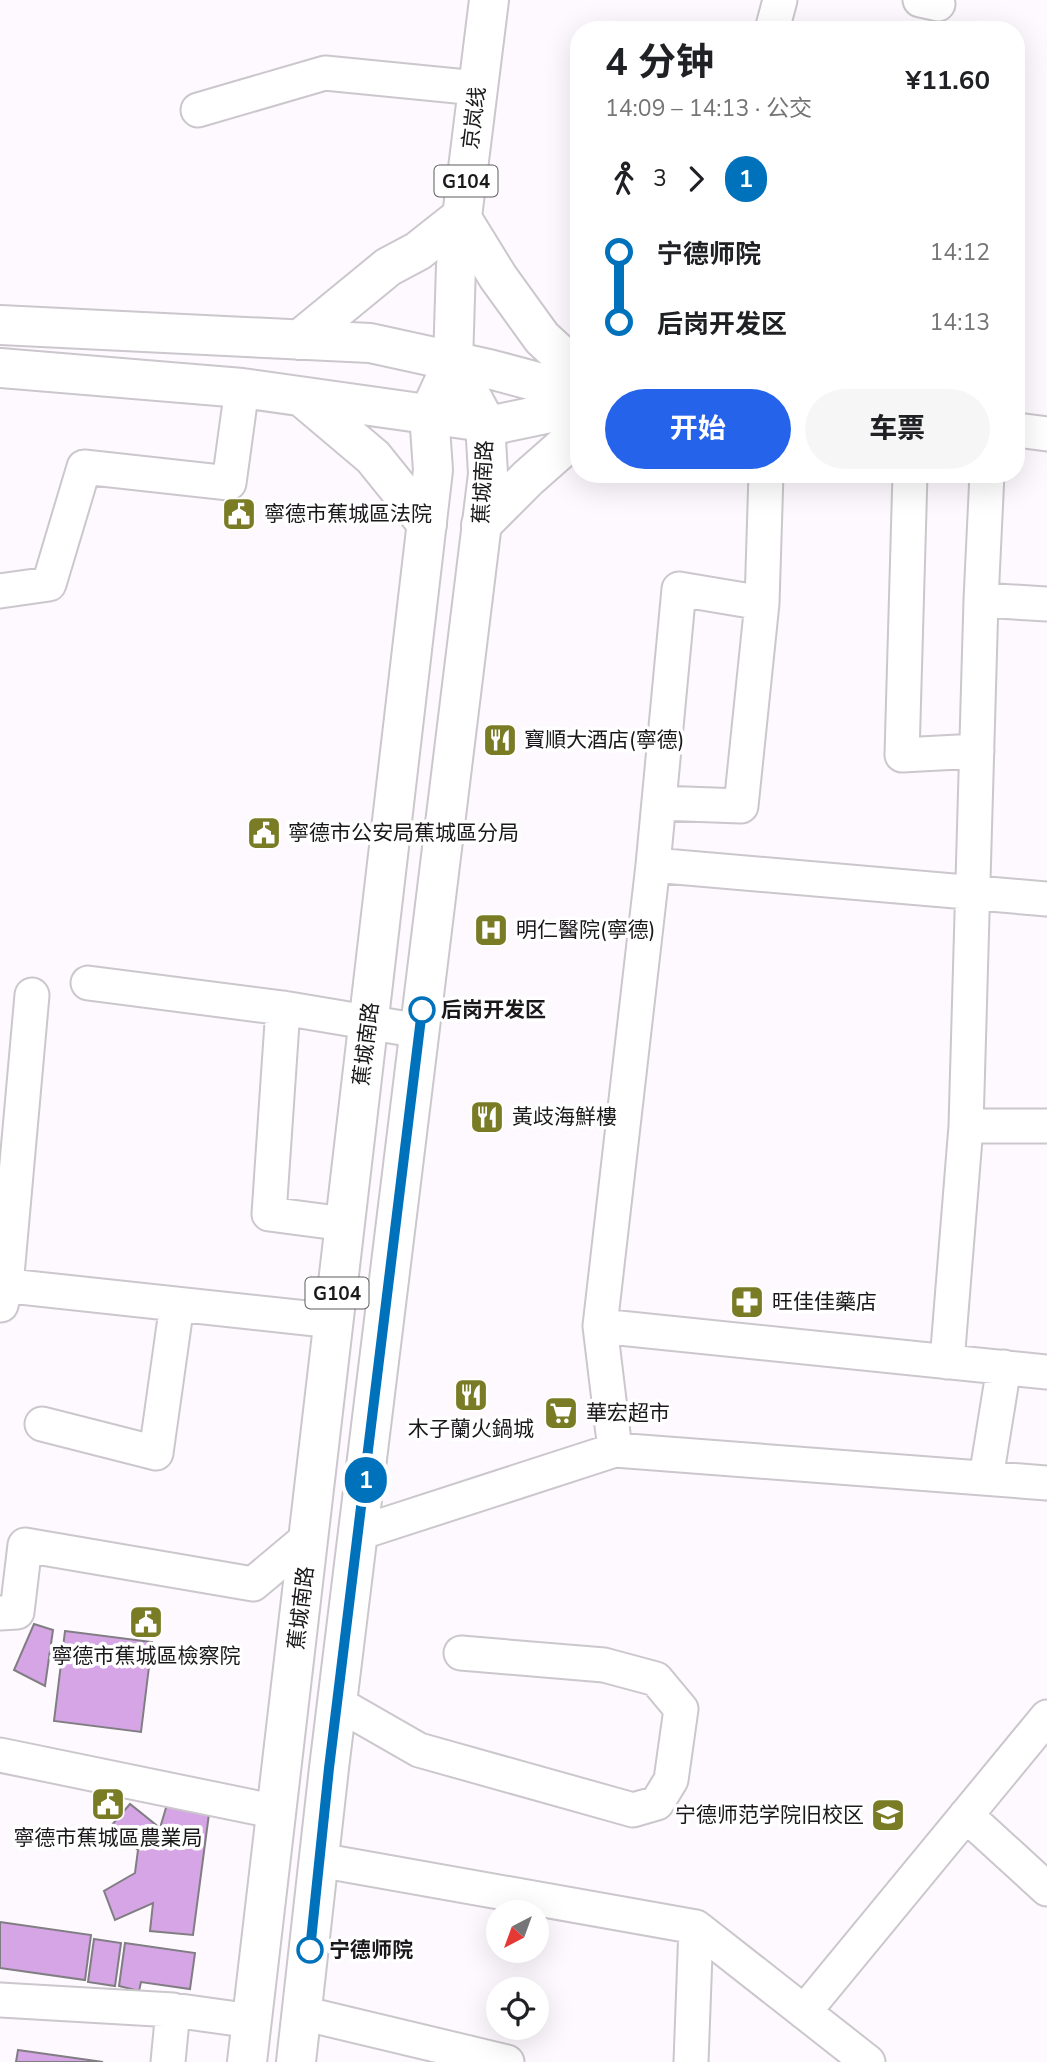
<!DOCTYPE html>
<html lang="zh">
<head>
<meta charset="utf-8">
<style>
	:root { --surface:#fff; --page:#f6f6f6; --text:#202124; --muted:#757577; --accent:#2563eb }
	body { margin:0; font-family:"Nunito Sans","Noto Sans SC",sans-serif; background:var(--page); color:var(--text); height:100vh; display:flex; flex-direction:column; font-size:26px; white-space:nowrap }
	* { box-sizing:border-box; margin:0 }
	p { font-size:23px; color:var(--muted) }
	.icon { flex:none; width:38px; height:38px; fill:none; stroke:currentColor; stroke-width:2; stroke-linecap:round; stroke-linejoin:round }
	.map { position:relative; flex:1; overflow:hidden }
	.side { position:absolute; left:570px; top:21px; width:455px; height:462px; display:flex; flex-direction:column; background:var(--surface); border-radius:28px; box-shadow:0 7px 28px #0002 }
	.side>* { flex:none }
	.badge { padding:0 14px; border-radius:23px; font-size:24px; line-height:46px }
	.needle { width:46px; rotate:221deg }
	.tools { position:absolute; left:486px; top:1900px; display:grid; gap:14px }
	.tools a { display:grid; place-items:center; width:63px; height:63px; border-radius:50%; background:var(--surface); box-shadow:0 7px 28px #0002; font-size:35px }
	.map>.badge { position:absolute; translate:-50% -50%; box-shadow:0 0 0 4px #fff }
	.legs { display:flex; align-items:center; gap:10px; height:77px; padding:0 35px; font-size:23px }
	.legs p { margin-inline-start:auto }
	.summary { display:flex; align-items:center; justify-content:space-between; height:119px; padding:0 35px }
	h1 { font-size:38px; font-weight:700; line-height:52px }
	.button { display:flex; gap:14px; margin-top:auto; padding:14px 35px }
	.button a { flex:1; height:80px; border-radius:42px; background:var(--accent); color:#fff; font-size:28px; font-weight:700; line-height:80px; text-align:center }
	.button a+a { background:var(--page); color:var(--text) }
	ul { padding:0 35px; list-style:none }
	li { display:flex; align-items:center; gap:24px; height:70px; font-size:26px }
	li i { display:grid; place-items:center; width:10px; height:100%; margin:0 9px; background:currentColor }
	li i::after { content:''; width:18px; height:18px; margin:-9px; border:5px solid; border-radius:50%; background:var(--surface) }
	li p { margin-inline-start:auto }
	li:first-child i { background:linear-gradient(#0000 50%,currentColor 0) }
	li:last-child i { background:linear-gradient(currentColor 50%,#0000 0) }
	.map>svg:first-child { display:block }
</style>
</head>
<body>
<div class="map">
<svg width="1047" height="2062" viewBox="0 0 1047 2062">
	<rect width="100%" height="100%" fill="#fdf9ff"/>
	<!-- building -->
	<path fill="#d5a5e6" stroke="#817e83" stroke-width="2" d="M34,1624L53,1630L45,1686L14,1670Z
		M65,1631L152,1642L141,1732L54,1721Z
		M168,1801L210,1806L193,1935L150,1931L153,1903L115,1920L104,1891L135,1873L138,1850L111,1826L130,1804L160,1828Z
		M0,1922L91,1935L85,1980L0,1968Z
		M94,1939L121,1943L115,1986L88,1982Z
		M125,1943L195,1953L190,1989L141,1982L139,1991L119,1986Z
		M18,2050L103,2062H16Z"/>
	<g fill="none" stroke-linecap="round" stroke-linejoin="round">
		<!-- minor casing -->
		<g stroke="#cbc7cc" stroke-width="37">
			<path id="minor" d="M920,0L938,4
				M772,30L780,0
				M198,110L325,73L477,88
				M1017,430L1047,434
				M910,474L902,755L977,751
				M0,591L49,584L84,467L229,483L242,388
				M981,600L987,474
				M659,803L741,806L762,603
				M653,865L679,589L762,603L766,474
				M88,983L283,1008L420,1031
				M283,1008L269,1214L345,1224
				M966,1126L981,600L1047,604
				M0,1285L334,1321
				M1,1305L6,1286L32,995
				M600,1326L653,865L1047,899
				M947,1362L966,1126H1047
				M42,1424L156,1453L177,1304
				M615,1450L600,1326L1047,1372
				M986,1478L1004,1367
				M359,1533L615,1450L1047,1483
				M0,1613L17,1612L25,1545L253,1584L309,1537
				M337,1703L419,1750L633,1810L657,1803L671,1780L681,1709L656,1679L604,1665L461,1653
				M0,1755L277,1812
				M966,1815L1047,1889
				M319,1860L696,1927L868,2062
				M0,2000L173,2010L168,2062
				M173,2010L252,2021
				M804,2012L1047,1717
				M302,2013L507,2062
				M691,2062L696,1927"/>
		</g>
		<!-- major casing -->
		<g stroke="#cbc7cc" stroke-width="42">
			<path id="major" d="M0,325L370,343L489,369L579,393
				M299,340L388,267L418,251L461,217L498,277L542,338L579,372
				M0,368L242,388L498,424L579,407
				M302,397L373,457L427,524
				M481,525L528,478L579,433"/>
		</g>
		<!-- highway casing -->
		<g stroke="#cbc7cc" stroke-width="42">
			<path id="highway" d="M247,2062L433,470L429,414L453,362L456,265L489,0
				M296,2062L329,1768L488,474L485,422L453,362"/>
		</g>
		<!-- minor -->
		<use href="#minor" stroke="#fff" stroke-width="33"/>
		<!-- major -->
		<use href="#major" stroke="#fff" stroke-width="38"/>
		<!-- highway -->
		<use href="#highway" stroke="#fff" stroke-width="38"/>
	</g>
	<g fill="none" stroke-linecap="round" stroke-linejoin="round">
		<!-- line-1 casing -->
		<g stroke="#fff" stroke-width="16">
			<path id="line-1" d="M310,1950L329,1768L422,1010"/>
		</g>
		<!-- line-1 -->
		<use href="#line-1" stroke="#0072bc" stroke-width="10"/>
	</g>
	<!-- icons -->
	<defs>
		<g id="civic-square" transform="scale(1.75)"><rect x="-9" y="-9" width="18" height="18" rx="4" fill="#797c25" stroke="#fff"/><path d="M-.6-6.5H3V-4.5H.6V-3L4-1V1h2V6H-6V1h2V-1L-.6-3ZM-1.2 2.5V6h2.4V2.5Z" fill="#fff"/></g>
		<g id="restaurant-square" transform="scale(1.75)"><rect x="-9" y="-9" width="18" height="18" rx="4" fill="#797c25" stroke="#fff"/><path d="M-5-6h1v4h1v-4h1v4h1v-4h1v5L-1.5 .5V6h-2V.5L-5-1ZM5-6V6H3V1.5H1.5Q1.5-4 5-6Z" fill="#fff"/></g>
		<g id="hospital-square" transform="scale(1.75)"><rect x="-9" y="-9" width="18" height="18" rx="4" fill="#797c25" stroke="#fff"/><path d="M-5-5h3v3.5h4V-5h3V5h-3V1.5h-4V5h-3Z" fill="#fff"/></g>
		<g id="pharmacy-square" transform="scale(1.75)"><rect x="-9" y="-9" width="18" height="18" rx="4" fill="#797c25" stroke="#fff"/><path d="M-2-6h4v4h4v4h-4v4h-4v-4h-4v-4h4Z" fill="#fff"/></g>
		<g id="supermarket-square" transform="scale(1.75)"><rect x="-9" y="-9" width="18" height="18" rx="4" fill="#797c25" stroke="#fff"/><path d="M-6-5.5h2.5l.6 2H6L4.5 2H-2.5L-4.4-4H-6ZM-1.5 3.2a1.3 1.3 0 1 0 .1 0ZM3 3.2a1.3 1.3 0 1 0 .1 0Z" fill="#fff"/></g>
		<g id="university-square" transform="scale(1.75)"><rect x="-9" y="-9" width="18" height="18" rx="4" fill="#797c25" stroke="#fff"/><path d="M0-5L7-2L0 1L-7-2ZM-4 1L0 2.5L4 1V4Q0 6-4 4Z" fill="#fff"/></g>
	</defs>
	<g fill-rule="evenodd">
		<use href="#civic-square" x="239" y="514"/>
		<use href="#restaurant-square" x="500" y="740"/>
		<use href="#civic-square" x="264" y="833"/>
		<use href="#hospital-square" x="491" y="930"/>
		<use href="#restaurant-square" x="487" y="1117"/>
		<use href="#pharmacy-square" x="747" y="1302"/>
		<use href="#restaurant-square" x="471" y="1395"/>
		<use href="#supermarket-square" x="561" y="1413"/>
		<use href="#civic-square" x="146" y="1622"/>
		<use href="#civic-square" x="108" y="1804"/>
		<use href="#university-square" x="888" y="1815"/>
	</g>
	<!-- markers -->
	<g fill="#fff" stroke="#0072bc" stroke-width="3.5">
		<circle cx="422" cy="1010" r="12"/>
		<circle cx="310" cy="1950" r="12"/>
	</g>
	<g text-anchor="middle" stroke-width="7" stroke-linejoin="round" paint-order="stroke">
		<!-- shield labels -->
		<g fill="#fff" stroke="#5f5d5f" stroke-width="2">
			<rect x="434.5" y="165.5" width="63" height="31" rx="5"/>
			<rect x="305.5" y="1277.5" width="63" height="31" rx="5"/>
		</g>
		<g font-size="19" font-weight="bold" fill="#1a181a">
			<text x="466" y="188">G104</text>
			<text x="337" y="1300">G104</text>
		</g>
		<!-- street labels -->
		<g font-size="21" fill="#1a181a" stroke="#fff">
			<text transform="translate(474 118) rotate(-83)" y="7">京岚线</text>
			<text transform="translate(483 482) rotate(-87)" y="7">蕉城南路</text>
			<text transform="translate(366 1044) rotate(-83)" y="7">蕉城南路</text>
			<text transform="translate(301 1608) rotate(-83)" y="7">蕉城南路</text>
		</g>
		<!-- poi labels -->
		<g font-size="21" fill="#1a181a" stroke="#fff" text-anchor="start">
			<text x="264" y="521">寧德市蕉城區法院</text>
			<text x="524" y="747">寶順大酒店(寧德)</text>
			<text x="288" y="840">寧德市公安局蕉城區分局</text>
			<text x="516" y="937">明仁醫院(寧德)</text>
			<text x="512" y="1124">黃歧海鮮樓</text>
			<text x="772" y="1309">旺佳佳藥店</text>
			<text x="586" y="1420">華宏超市</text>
			<text x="471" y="1436" text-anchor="middle">木子蘭火鍋城</text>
			<text x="146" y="1663" text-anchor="middle">寧德市蕉城區檢察院</text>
			<text x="864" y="1822" text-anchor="end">宁德师范学院旧校区</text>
			<text x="108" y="1845" text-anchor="middle">寧德市蕉城區農業局</text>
		</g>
		<!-- stop labels -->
		<g font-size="21" font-weight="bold" fill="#1a181a" stroke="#fff" text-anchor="start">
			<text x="441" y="1017">后岗开发区</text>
			<text x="329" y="1957">宁德师院</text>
		</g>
	</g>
</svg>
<div class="tools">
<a><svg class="needle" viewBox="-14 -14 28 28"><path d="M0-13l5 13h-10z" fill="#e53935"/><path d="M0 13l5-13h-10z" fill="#757577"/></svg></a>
<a><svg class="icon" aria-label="locate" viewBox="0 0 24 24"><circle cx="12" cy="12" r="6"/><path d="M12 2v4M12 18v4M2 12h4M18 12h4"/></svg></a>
</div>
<b class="badge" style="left:366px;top:1480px;background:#0072bc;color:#fff">1</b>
<section class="side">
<div class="summary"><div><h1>4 分钟</h1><p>14:09 – 14:13 · 公交</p></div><b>¥11.60</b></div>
<div class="legs"><svg class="icon" aria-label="walk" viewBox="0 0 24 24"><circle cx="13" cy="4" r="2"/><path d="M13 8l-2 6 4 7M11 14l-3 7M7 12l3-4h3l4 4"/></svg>3<svg class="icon" aria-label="forward" viewBox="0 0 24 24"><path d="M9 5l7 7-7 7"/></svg><b class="badge" style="background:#0072bc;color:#fff">1</b></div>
<ul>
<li><i style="color:#0072bc"></i><b>宁德师院</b><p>14:12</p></li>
<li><i style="color:#0072bc"></i><b>后岗开发区</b><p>14:13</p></li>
</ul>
<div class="button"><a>开始</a><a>车票</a></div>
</section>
</div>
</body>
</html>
